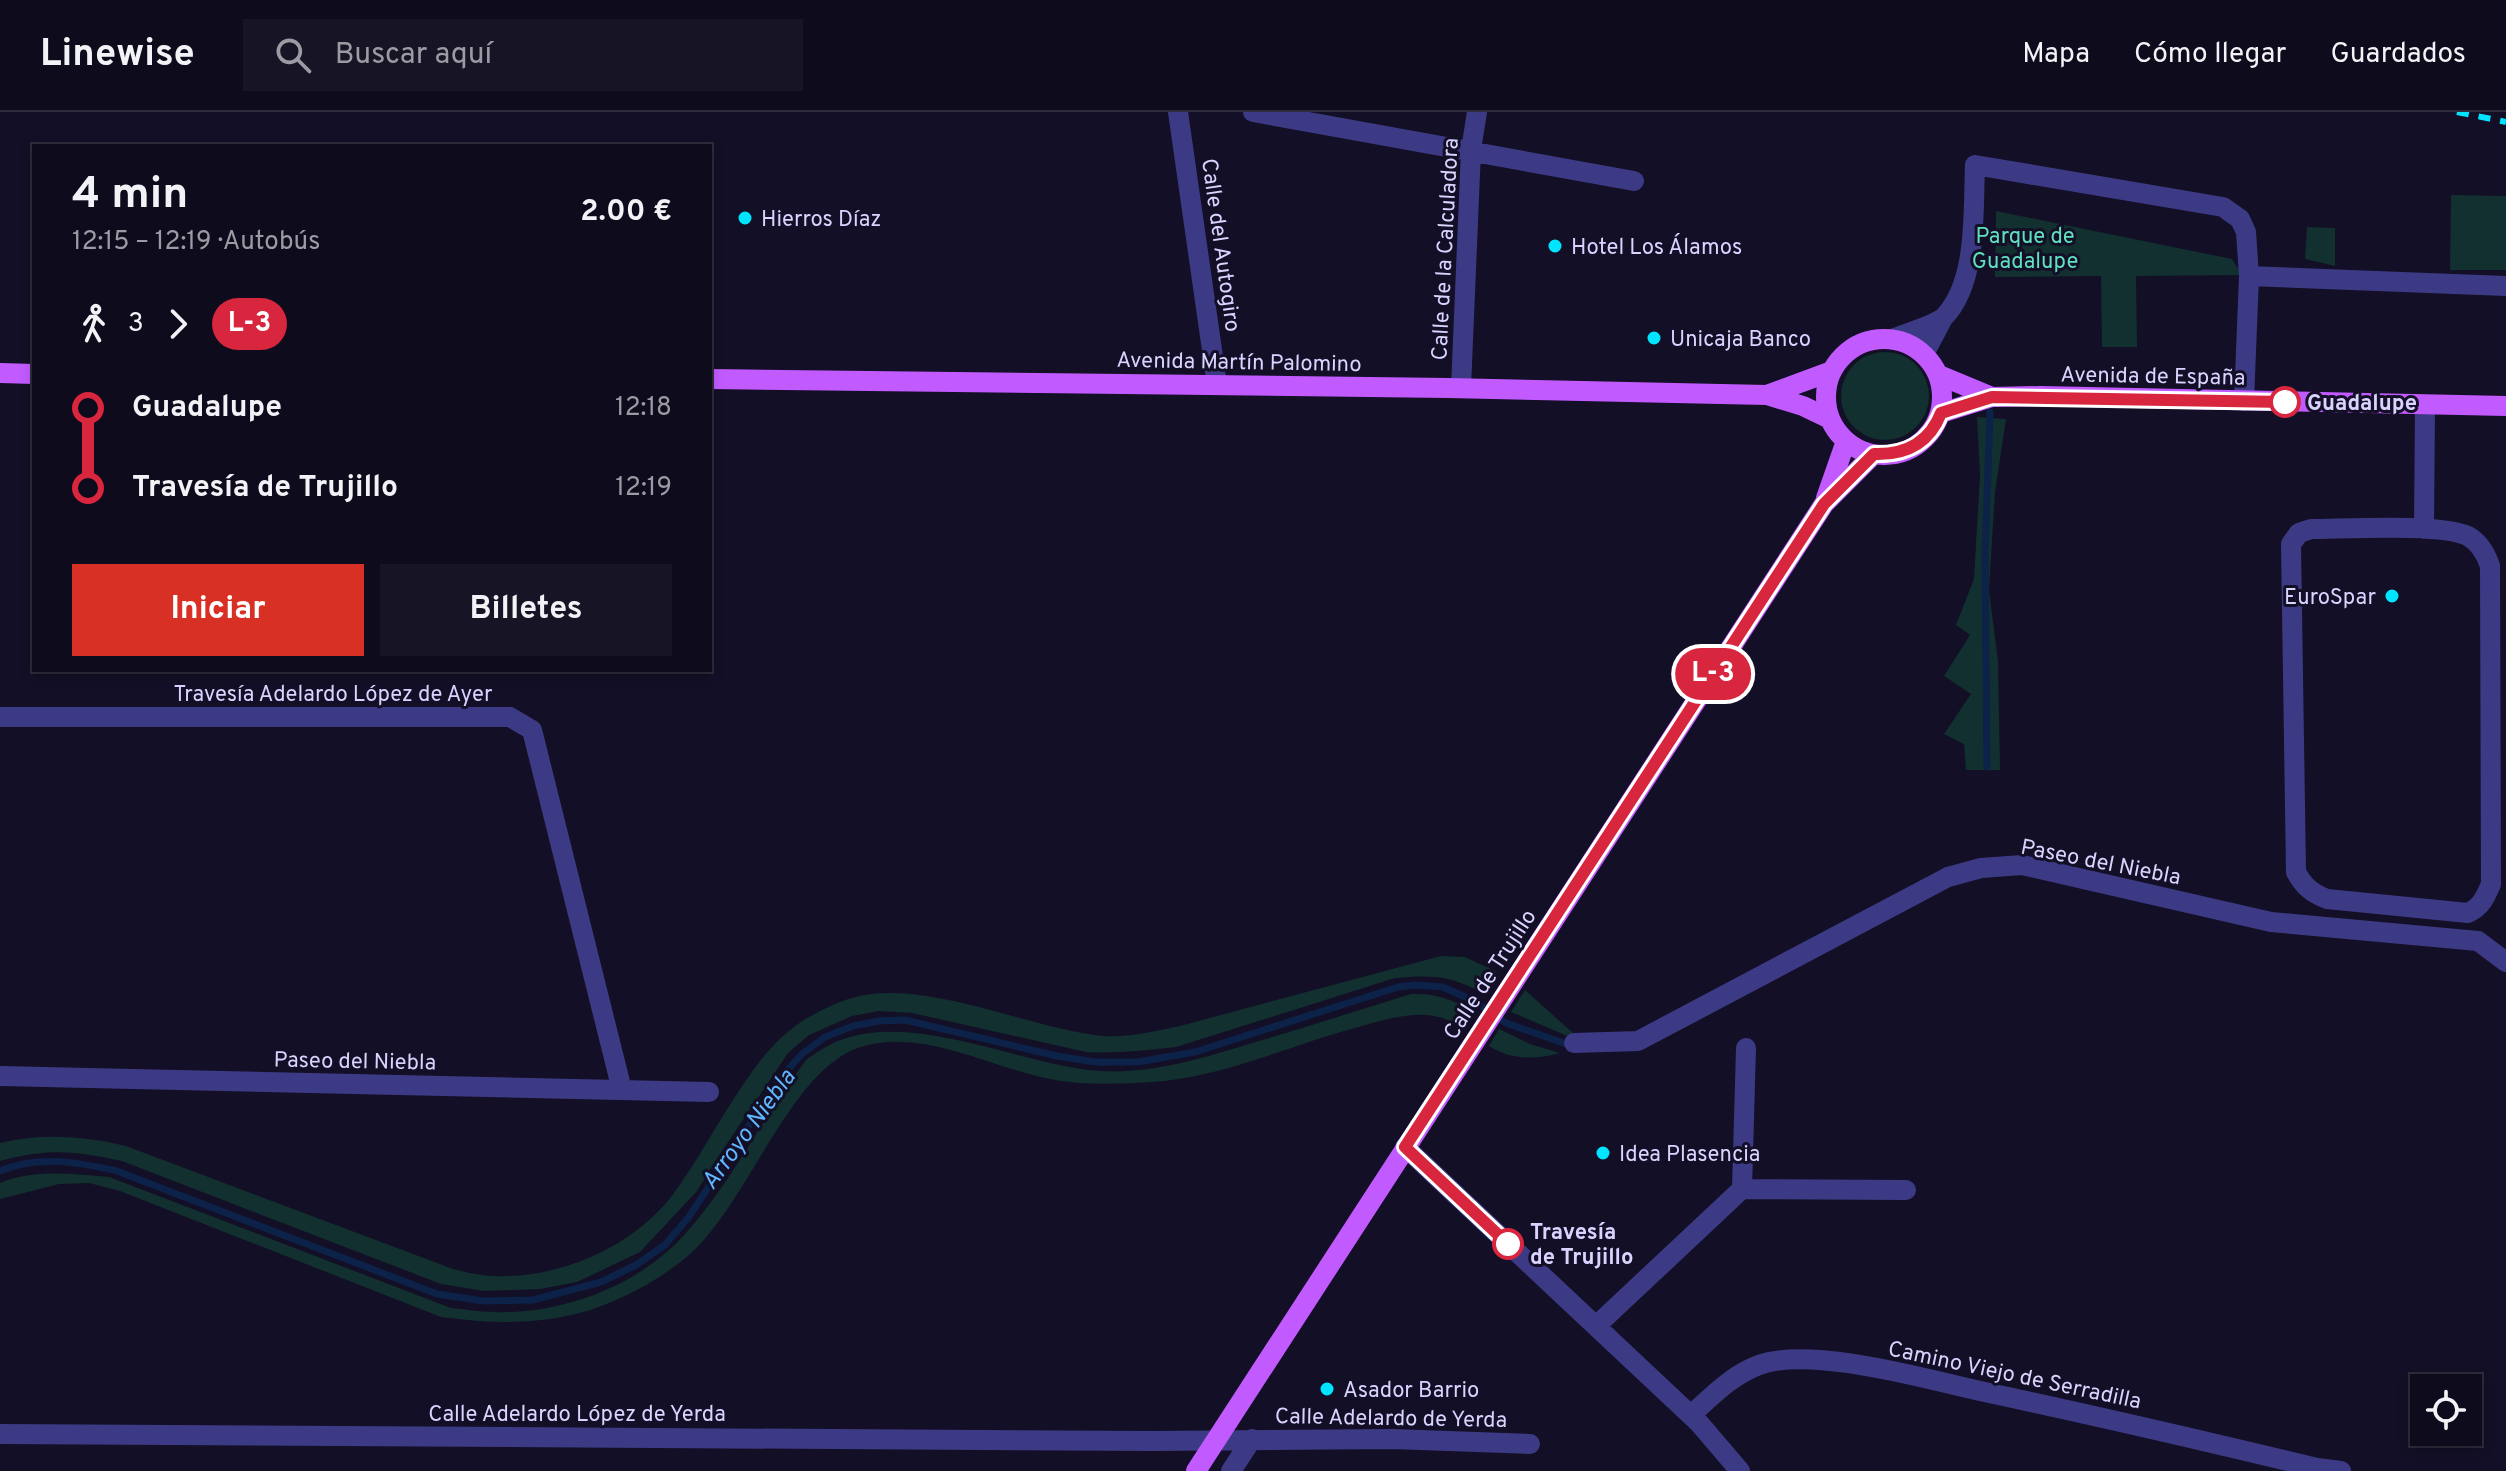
<!DOCTYPE html>
<html lang="es">
<head>
<meta charset="utf-8">
<style>
	:root { --surface:#0e0b1c; --page:#171425; --text:#f1f3f6; --muted:#9b9ba3; --line:#2e2b3b; --accent:#d93025 }
	body { margin:0; font-family:Overpass,sans-serif; background:var(--page); color:var(--text); height:100vh; display:flex; flex-direction:column; font-size:30px; white-space:nowrap }
	* { box-sizing:border-box; margin:0 }
	p { font-size:26px; color:var(--muted) }
	.icon { flex:none; width:44px; height:44px; fill:none; stroke:currentColor; stroke-width:2; stroke-linecap:round; stroke-linejoin:round }
	.map { position:relative; flex:1; overflow:hidden }
	.sheet { position:absolute; left:32px; top:32px; width:680px; height:528px; display:flex; flex-direction:column; background:var(--surface); border-radius:0px; box-shadow:0 4px 12px #0003,0 0 0 2px var(--line) }
	.sheet>* { flex:none }
	.badge { padding:0 16px; border-radius:26px; font-size:28px; line-height:52px }
	.fabs { position:absolute; left:2410px; top:1262px; display:grid; gap:16px }
	.fabs a { display:grid; place-items:center; width:72px; height:72px; border-radius:0px; background:var(--surface); box-shadow:0 4px 12px #0003,0 0 0 2px var(--line); font-size:40px }
	.map>.badge { position:absolute; translate:-50% -50%; box-shadow:0 0 0 4px #fff }
	.legs { display:flex; align-items:center; gap:12px; height:88px; padding:0 40px; font-size:26px }
	.legs p { margin-inline-start:auto }
	.head { display:flex; align-items:center; justify-content:space-between; height:136px; padding:0 40px }
	h1 { font-size:44px; font-weight:700; line-height:60px }
	.primary-button { display:flex; gap:16px; margin-top:auto; padding:16px 40px }
	.primary-button a { flex:1; height:92px; border-radius:0px; background:var(--accent); color:#fff; font-size:32px; font-weight:700; line-height:92px; text-align:center }
	.primary-button a+a { background:var(--page); color:var(--text) }
	ul { padding:0 40px; list-style:none }
	li { display:flex; align-items:center; gap:28px; height:80px; font-size:30px }
	li i { display:grid; place-items:center; width:12px; height:100%; margin:0 10px; background:currentColor }
	li i::after { content:''; width:20px; height:20px; margin:-10px; border:6px solid; border-radius:50%; background:var(--surface) }
	li p { margin-inline-start:auto }
	li:first-child i { background:linear-gradient(#0000 50%,currentColor 0) }
	li:last-child i { background:linear-gradient(currentColor 50%,#0000 0) }
	header { display:flex; align-items:center; gap:48px; box-sizing:border-box; height:112px; padding:0 40px; background:var(--surface); border-bottom:2px solid var(--line) }
	header strong { font-size:38px }
	nav { display:flex; gap:44px; margin-inline-start:auto; font-size:28px }
	.search { width:560px; height:72px; background:var(--page); display:flex; align-items:center; gap:20px; box-sizing:border-box; padding:0 28px; border-radius:0px; color:var(--muted); font-size:30px }
	.map>svg:first-child { display:block }
</style>
</head>
<body>
<header>
<strong>Linewise</strong>
<div class="search"><svg class="icon" aria-label="search" viewBox="0 0 24 24"><circle cx="10" cy="10" r="6"/><path d="M15 15l6 6"/></svg>Buscar aquí</div>
<nav><a>Mapa</a><a>Cómo llegar</a><a>Guardados</a></nav>
</header>
<div class="map">
<svg width="2506" height="1359" viewBox="0 0 2506 1359">
	<rect width="100%" height="100%" fill="#130f26"/>
	<!-- green -->
	<path fill="#12302f" d="M2451,83L2506,84V158H2450Z
		M1996,99L2232,147L2242,163L2136,164L2137,235H2102L2101,164L1995,165Z
		M2307,115L2335,116V154L2305,147Z
		M1841 284a44 44 0 1 1 88 0a44 44 0 1 1-88 0Z
		M1977,305L2006,307L1995,380L1989,478L1998,549L2000,658H1966L1964,632L1944,622L1971,582L1944,564L1970,523L1956,513L1974,467L1980,363Z
		M1441,844L1465,845L1497,860L1482,881C1450,863 1431,863 1395,866L1176,935C1146,938 1116,942 1086,940L912,901L879,899L852,904L809,923L788,941L714,1051L697,1079L640,1140L577,1170L540,1177L484,1179L441,1172L122,1049C72,1039 50,1036 0,1049V1031C42,1021 84,1024 126,1034L453,1157C466,1160 481,1164 494,1164C560,1167 635,1134 674,1081C693,1055 709,1026 726,999C747,966 770,929 804,908C821,898 840,888 860,884C930,869 1029,916 1103,924C1128,926 1155,919 1180,914Z
		M1525,878L1573,921L1572,926L1511,900Z
		M1411,882C1435,881 1451,887 1471,898L1460,914C1453,911 1446,906 1438,905C1413,898 1380,909 1355,916C1288,934 1221,966 1151,970C1121,972 1091,973 1061,969C996,960 921,912 855,937C819,952 793,993 773,1024C751,1059 730,1098 703,1129C690,1144 672,1157 656,1167C585,1211 523,1216 441,1205L120,1079L89,1071L59,1072L0,1087V1071C34,1057 73,1062 109,1065L451,1196C465,1197 479,1200 493,1200C562,1203 640,1173 685,1122C733,1069 763,1003 807,947C820,938 834,929 850,925C921,905 1016,949 1088,958C1150,965 1208,944 1266,927C1315,912 1363,897 1411,882Z
		M1499,917L1530,932L1560,941C1534,948 1512,948 1489,934Z"/>
	<g fill="none" stroke-linecap="round" stroke-linejoin="round">
		<!-- stream -->
		<path stroke="#0c2248" stroke-width="7" d="M1987,655L1985,445L1990,300
			M0,1059C37,1043 78,1050 117,1059L437,1182L483,1189L533,1188L601,1170L636,1153L665,1133L688,1106L782,964L802,942L825,925L853,914L879,909L905,908L1057,944L1095,950H1138L1195,940L1398,875L1416,873L1443,875L1476,890L1506,911L1566,932"/>
		<!-- minor -->
		<path stroke="#3d3a85" stroke-width="20" d="M1178,0L1217,273
			M1253,0L1634,69
			M1892,227C1904,222 1935,213 1944,205C1978,170 1973,98 1975,53L2223,95L2240,107L2246,120L2249,164L2506,174
			M1924,242L1943,206
			M1461,276L1471,38L1477,0
			M2244,289L2249,164
			M2311,417C2344,417 2442,411 2468,424C2480,431 2486,442 2490,454L2491,772C2485,786 2481,795 2468,801L2327,787C2312,781 2304,775 2296,760L2291,432L2299,421Z
			M2424,417L2425,293
			M0,605H510L532,618L622,978
			M1574,931L1638,929L1948,765L1981,756L2022,753L2271,810L2478,829L2506,850
			M0,964L709,980
			M1405,1035L1699,1311L1740,1359
			M1742,1077L1746,936
			M1596,1214L1742,1077L1906,1078
			M1691,1303C1712,1284 1732,1263 1759,1253C1811,1234 1925,1267 1980,1279C2093,1303 2205,1329 2317,1356L2341,1359
			M0,1322L1154,1329L1392,1327L1530,1332
			M1231,1359L1252,1327"/>
		<!-- major -->
		<path stroke="#c25bff" stroke-width="20" d="M1826 285a58 58 0 1 1 116 0a58 58 0 1 1-116 0Z
			M0,261L34,262
			M1939,263L1992,285
			M710,267L1448,276L1767,283L1803,294L1830,307
			M1767,283L1832,259
			M1941,301L1992,285L2040,284L2506,294
			M1826,386L1846,329
			M1196,1359L1824,392L1874,342"/>
		<!-- rail -->
		<path stroke="#00e5ff" stroke-width="6" stroke-dasharray="12 10" stroke-linecap="butt" d="M2457,0L2506,10"/>
	</g>
	<g fill="none" stroke-linecap="round" stroke-linejoin="round">
		<!-- line-1 casing -->
		<g stroke="#fff" stroke-width="18">
			<path id="line-1" d="M1508,1132L1405,1035L1824,392L1874,342C1905,343 1929,332 1941,301L1992,285L2285,290"/>
		</g>
		<!-- line-1 -->
		<use href="#line-1" stroke="#d7263d" stroke-width="12"/>
	</g>
	<!-- markers -->
	<g fill="#00e5ff" stroke="#130f26" stroke-width="3">
		<circle cx="745" cy="106" r="8"/>
		<circle cx="1555" cy="134" r="8"/>
		<circle cx="1654" cy="226" r="8"/>
		<circle cx="2392" cy="484" r="8"/>
		<circle cx="1603" cy="1041" r="8"/>
		<circle cx="1327" cy="1277" r="8"/>
	</g>
	<g fill="#fff" stroke="#d7263d" stroke-width="4">
		<circle cx="2285" cy="290" r="14"/>
		<circle cx="1508" cy="1132" r="14"/>
	</g>
	<g text-anchor="middle" stroke-width="6" stroke-linejoin="round" paint-order="stroke">
		<!-- poi labels -->
		<g font-size="22" fill="#d9d4ff" stroke="#130f26" text-anchor="start">
			<text x="761" y="114">Hierros Díaz</text>
			<text x="1571" y="142">Hotel Los Álamos</text>
			<text x="1670" y="234">Unicaja Banco</text>
			<text x="2376" y="492" text-anchor="end">EuroSpar</text>
			<text x="1619" y="1049">Idea Plasencia</text>
			<text x="1343" y="1285">Asador Barrio</text>
		</g>
		<!-- park labels -->
		<g font-size="22" fill="#5fe0c0" stroke="#130f26">
			<text x="2025" y="131">Parque de<tspan x="2025" dy="25">Guadalupe</tspan></text>
		</g>
		<!-- street labels -->
		<g font-size="22" fill="#d9d4ff" stroke="#130f26">
			<text transform="translate(1222 133) rotate(82)" y="8">Calle del Autogiro</text>
			<text transform="translate(1444 137) rotate(-87)" y="8">Calle de la Calculadora</text>
			<text transform="translate(1239 249) rotate(1)" y="8">Avenida Martín Palomino</text>
			<text transform="translate(2153 263) rotate(1)" y="8">Avenida de España</text>
			<text x="333" y="589">Travesía Adelardo López de Ayer</text>
			<text transform="translate(2101 749) rotate(11)" y="8">Paseo del Niebla</text>
			<text transform="translate(1489 862) rotate(-57)" y="8">Calle de Trujillo</text>
			<text transform="translate(355 948) rotate(1)" y="8">Paseo del Niebla</text>
			<text transform="translate(2015 1262) rotate(12)" y="8">Camino Viejo de Serradilla</text>
			<text x="577" y="1309">Calle Adelardo López de Yerda</text>
			<text transform="translate(1391 1305) rotate(1)" y="8">Calle Adelardo de Yerda</text>
		</g>
		<!-- stop labels -->
		<g font-size="22" font-weight="bold" fill="#d9d4ff" stroke="#130f26" text-anchor="start">
			<text x="2307" y="298">Guadalupe</text>
			<text x="1530" y="1127">Travesía<tspan x="1530" dy="25">de Trujillo</tspan></text>
		</g>
		<!-- water labels -->
		<g font-size="24" font-style="italic" fill="#62b6ff" stroke="#130f26">
			<text transform="translate(748 1017) rotate(-54)" y="8">Arroyo Niebla</text>
		</g>
	</g>
</svg>
<div class="fabs">
<a><svg class="icon" aria-label="locate" viewBox="0 0 24 24"><circle cx="12" cy="12" r="6"/><path d="M12 2v4M12 18v4M2 12h4M18 12h4"/></svg></a>
</div>
<b class="badge" style="left:1713px;top:562px;background:#d7263d;color:#fff">L-3</b>
<section class="sheet">
<div class="head"><div><h1>4 min</h1><p>12:15 – 12:19 · Autobús</p></div><b>2.00 €</b></div>
<div class="legs"><svg class="icon" aria-label="walk" viewBox="0 0 24 24"><circle cx="13" cy="4" r="2"/><path d="M13 8l-2 6 4 7M11 14l-3 7M7 12l3-4h3l4 4"/></svg>3<svg class="icon" aria-label="forward" viewBox="0 0 24 24"><path d="M9 5l7 7-7 7"/></svg><b class="badge" style="background:#d7263d;color:#fff">L-3</b></div>
<ul>
<li><i style="color:#d7263d"></i><b>Guadalupe</b><p>12:18</p></li>
<li><i style="color:#d7263d"></i><b>Travesía de Trujillo</b><p>12:19</p></li>
</ul>
<div class="primary-button"><a>Iniciar</a><a>Billetes</a></div>
</section>
</div>
</body>
</html>
